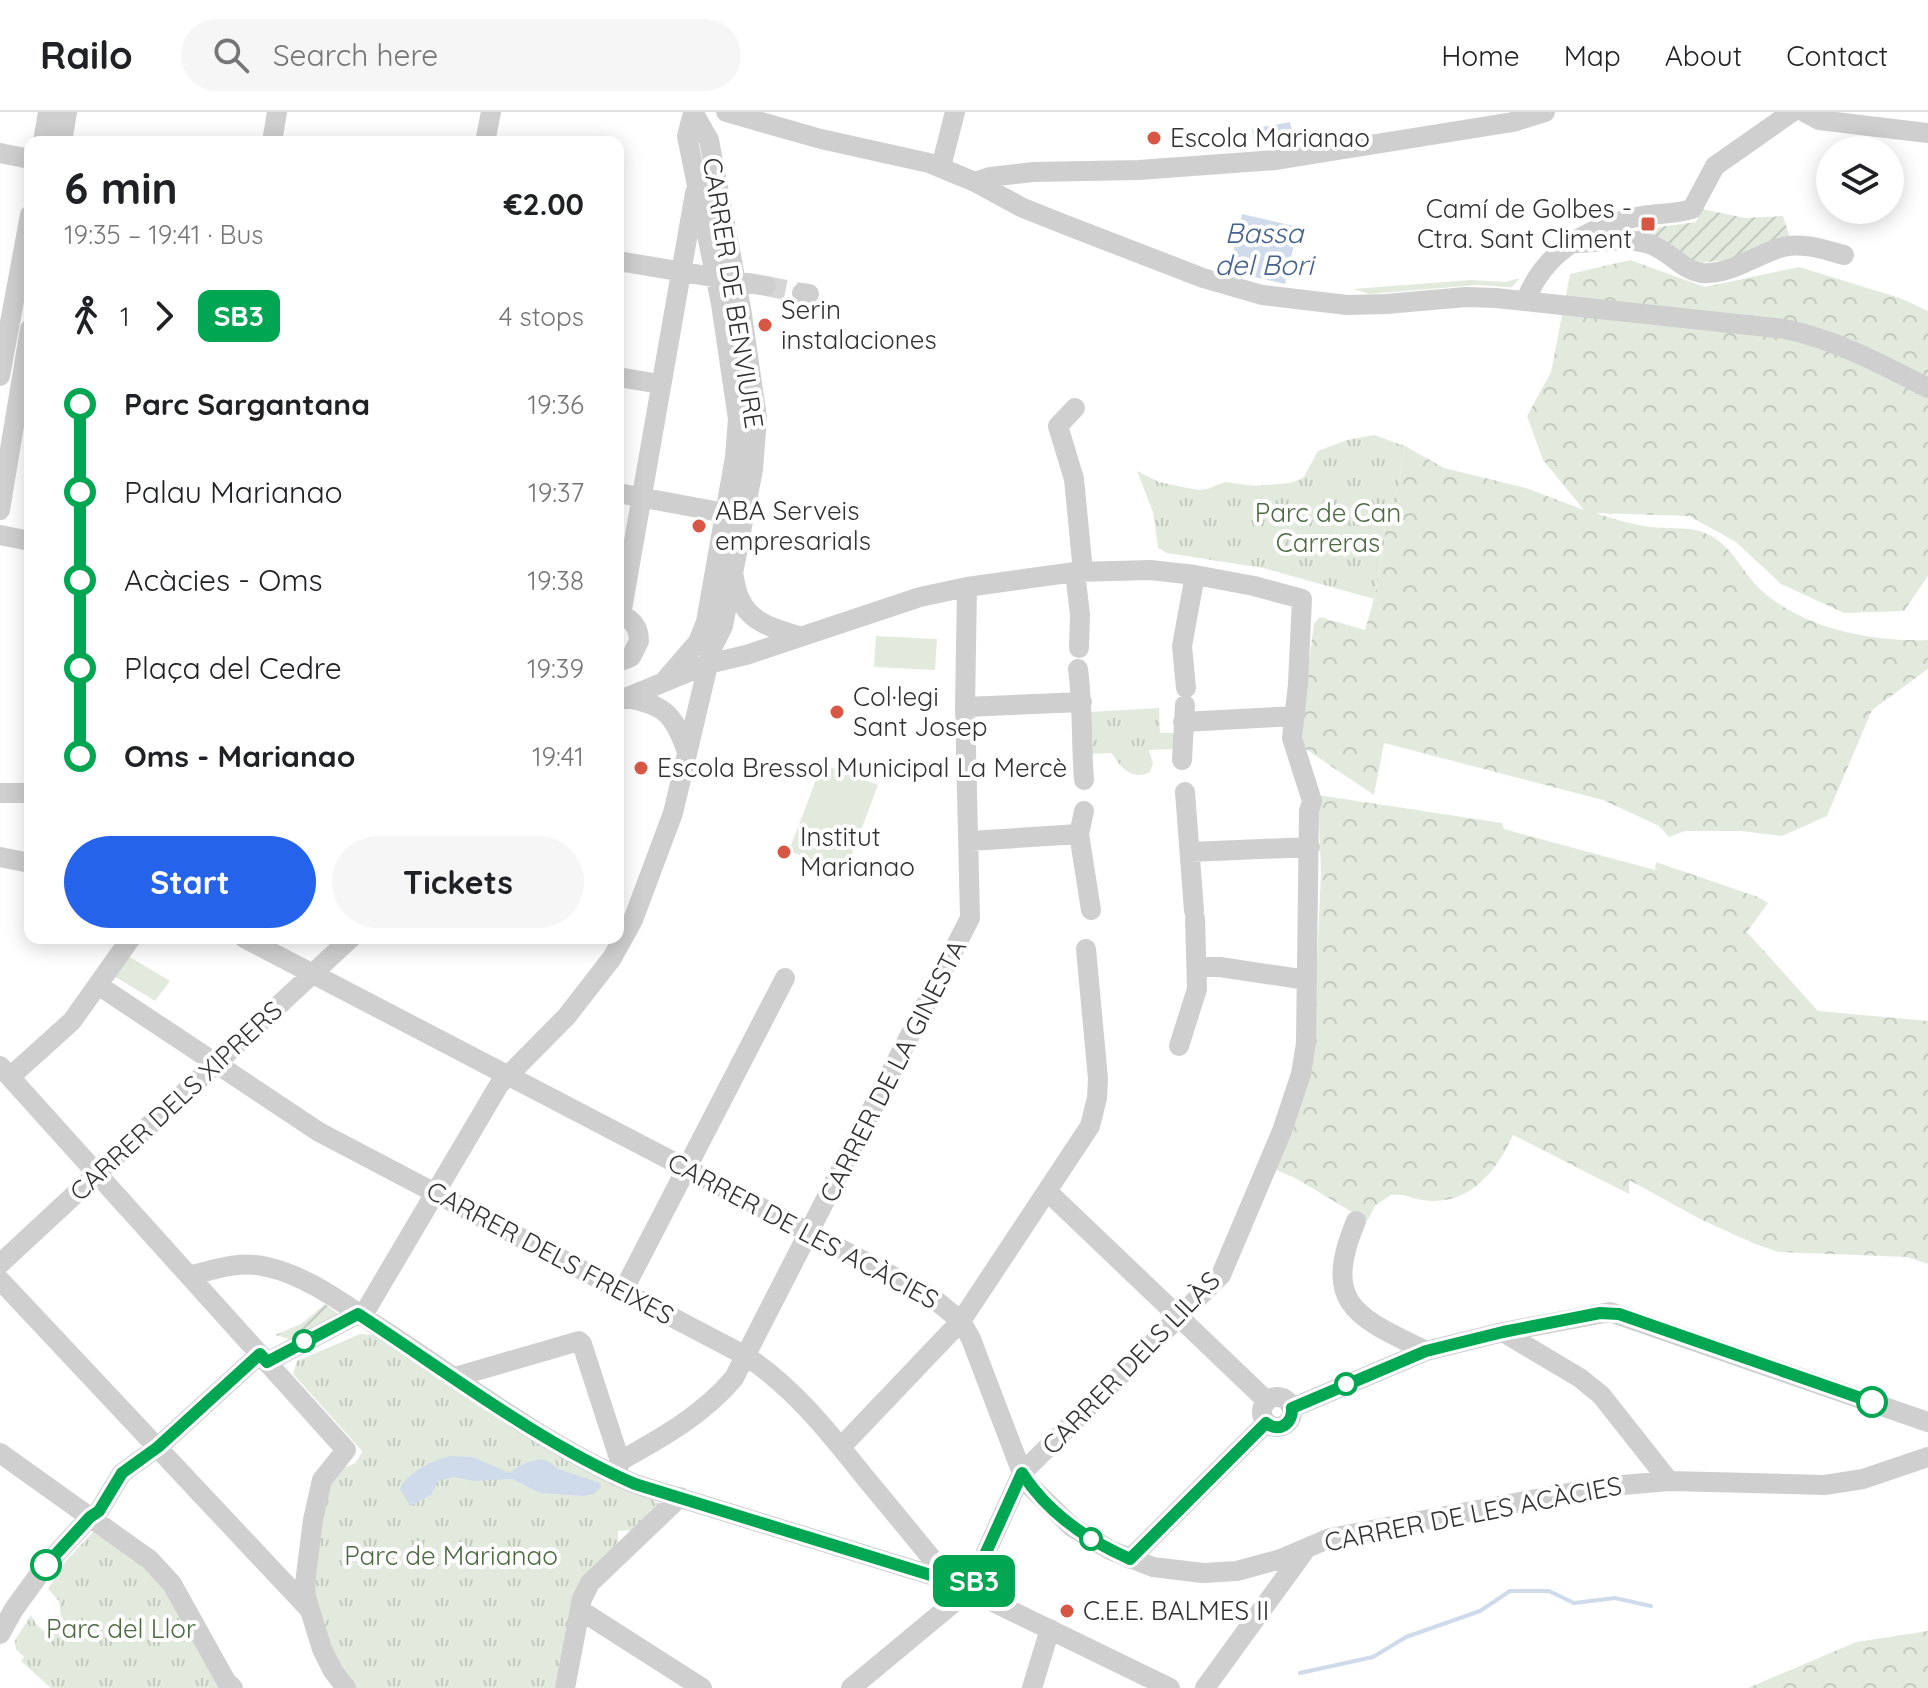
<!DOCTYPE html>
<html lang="en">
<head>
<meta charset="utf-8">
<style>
	:root { --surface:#fff; --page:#f6f6f6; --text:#202124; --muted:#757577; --line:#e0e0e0; --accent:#2563eb }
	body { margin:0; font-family:Quicksand,sans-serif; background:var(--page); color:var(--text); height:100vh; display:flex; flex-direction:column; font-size:30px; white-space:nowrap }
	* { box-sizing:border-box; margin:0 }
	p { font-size:26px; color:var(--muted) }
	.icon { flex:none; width:44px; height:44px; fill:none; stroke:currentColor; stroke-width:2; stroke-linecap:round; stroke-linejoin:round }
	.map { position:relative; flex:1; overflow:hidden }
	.side { position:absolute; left:24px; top:24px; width:600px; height:808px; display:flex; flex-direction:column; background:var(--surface); border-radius:16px; box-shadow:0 4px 20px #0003 }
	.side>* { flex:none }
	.badge { padding:0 16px; border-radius:12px; font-size:28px; line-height:52px }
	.controls { position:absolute; left:1816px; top:24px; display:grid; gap:16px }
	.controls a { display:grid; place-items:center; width:88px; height:88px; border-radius:50%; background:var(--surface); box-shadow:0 4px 20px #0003; font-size:40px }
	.map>.badge { position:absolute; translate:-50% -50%; box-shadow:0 0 0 4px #fff }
	.legs { display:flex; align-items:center; gap:12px; height:88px; padding:0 40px; font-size:26px }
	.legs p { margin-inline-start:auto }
	.head { display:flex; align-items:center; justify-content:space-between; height:136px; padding:0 40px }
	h1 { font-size:44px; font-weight:700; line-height:60px }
	.cta { display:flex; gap:16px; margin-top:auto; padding:16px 40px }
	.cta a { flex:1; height:92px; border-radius:48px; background:var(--accent); color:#fff; font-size:32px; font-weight:700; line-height:92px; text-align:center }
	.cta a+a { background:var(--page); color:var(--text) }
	ul { padding:0 40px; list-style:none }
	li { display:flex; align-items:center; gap:28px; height:88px; font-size:30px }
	li i { display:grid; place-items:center; width:12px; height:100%; margin:0 10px; background:currentColor }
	li i::after { content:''; width:20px; height:20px; margin:-10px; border:6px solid; border-radius:50%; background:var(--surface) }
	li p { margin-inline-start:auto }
	li:first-child i { background:linear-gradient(#0000 50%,currentColor 0) }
	li:last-child i { background:linear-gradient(currentColor 50%,#0000 0) }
	header { display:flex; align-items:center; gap:48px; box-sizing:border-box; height:112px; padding:0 40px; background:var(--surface); border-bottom:2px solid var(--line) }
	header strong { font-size:38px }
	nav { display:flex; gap:44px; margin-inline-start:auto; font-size:28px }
	.search { width:560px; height:72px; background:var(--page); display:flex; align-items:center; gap:20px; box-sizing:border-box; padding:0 28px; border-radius:44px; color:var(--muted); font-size:30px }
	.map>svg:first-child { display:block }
</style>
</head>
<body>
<header>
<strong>Railo</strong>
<div class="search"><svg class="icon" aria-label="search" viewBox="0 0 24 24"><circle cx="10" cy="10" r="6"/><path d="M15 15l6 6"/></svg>Search here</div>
<nav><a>Home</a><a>Map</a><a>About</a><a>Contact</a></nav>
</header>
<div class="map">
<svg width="1928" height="1576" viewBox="0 0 1928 1576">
	<defs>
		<pattern id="forest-crowns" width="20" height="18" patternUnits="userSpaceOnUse" patternTransform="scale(2)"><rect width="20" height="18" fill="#e2eade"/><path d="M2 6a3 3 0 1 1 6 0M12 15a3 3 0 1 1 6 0" fill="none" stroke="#c2c9bf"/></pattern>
		<pattern id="park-tufts" width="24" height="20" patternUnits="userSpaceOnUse" patternTransform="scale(2)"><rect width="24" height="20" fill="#e2eade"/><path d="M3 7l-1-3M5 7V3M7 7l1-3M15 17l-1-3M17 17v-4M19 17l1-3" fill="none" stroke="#c2c9bf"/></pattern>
		<pattern id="garden-furrows" width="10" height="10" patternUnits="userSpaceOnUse" patternTransform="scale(2)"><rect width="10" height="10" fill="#e2eade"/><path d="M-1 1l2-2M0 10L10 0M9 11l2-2" fill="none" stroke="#c2c9bf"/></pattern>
	</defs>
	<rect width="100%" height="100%" fill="#fff"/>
	<!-- grass -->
	<path fill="#e2eade" d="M1520,166L1512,175H1506L1478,173L1369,182L1353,177L1470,168L1505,170Z
		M876,524L937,527L935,558L874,555Z
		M822,652L878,673L845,761L789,739Z
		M128,844L170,869L155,889L114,864Z"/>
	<!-- forest -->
	<path fill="url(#forest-crowns)" d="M1630,148L1705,175L1799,155L1900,186L1928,199V464L1904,499L1844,501L1781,472L1736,430L1689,404L1596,401C1612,407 1632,412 1650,415C1667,417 1688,414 1705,421C1731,431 1741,459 1760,477C1803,517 1872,530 1928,528V557L1872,598L1827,704L1782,724L1742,719H1685L1669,725L1659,714L1603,688L1384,631L1374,683L1304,636L1301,611L1314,511L1320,505L1365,518L1374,487L1384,434L1385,412L1398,375L1405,334L1444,356L1526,376L1584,398L1543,348L1527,304L1551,260L1570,162Z
		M1318,683L1502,711L1504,717L1655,758L1656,750L1758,785L1768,791L1747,820L1818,899L1928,909V1152L1907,1145L1779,1140L1755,1132L1700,1107L1629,1068V1082L1513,1023C1496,1060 1469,1095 1422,1088C1411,1086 1402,1081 1391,1083L1375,1094L1367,1109L1297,1067L1274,1057L1314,920L1321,760Z
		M1928,1519V1576H1748L1856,1530Z"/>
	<!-- park -->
	<path fill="url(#park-tufts)" d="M1374,323L1405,334L1398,375L1385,412L1384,434L1374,487L1263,456L1167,441L1158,436L1153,400L1137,359L1159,370L1197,378L1207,377L1225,370L1255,374L1290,371L1303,366L1318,339L1347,328Z
		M1159,596L1160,621H1175L1176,637L1149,638L1153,651L1150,660C1133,669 1120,656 1112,641L1089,642L1088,600Z
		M360,1222L376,1223L658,1391V1395L632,1418L618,1419V1430L585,1466L558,1576H356L336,1551L315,1487L314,1471L324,1391L328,1377L342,1356C354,1353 357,1351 362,1339L293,1262L297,1249Z
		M95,1418L145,1452L164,1473L221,1576H51L21,1549L24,1545L16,1537L15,1528L31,1503C37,1514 40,1520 54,1520L62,1513L59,1489L48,1477L65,1450Z"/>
	<!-- garden -->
	<path fill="url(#garden-furrows)" d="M1702,97L1745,106L1783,104L1790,125L1728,148L1699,151L1637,121V118L1696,110Z
		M325,1192L338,1202L293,1228L275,1223L301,1212Z"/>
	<!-- water -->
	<path fill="#cfdbeb" d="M1290,10L1293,24L1254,31L1252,17Z
		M1242,102L1298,115L1285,172L1229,159Z
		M451,1344L473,1345L509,1361L525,1351L540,1347L548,1349L558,1357L600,1371L601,1375L594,1382L584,1384L540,1381L512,1367L474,1369L454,1365L438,1369L431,1383L410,1394L400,1377C405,1362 436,1346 451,1344Z"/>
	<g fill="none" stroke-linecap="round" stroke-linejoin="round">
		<!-- stream -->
		<path stroke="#cfdbeb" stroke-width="4" d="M1300,1561L1373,1545L1406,1525L1480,1499L1510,1479H1549L1574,1491L1615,1486L1651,1494"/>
		<!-- minor-tunnel -->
		<path stroke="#d6d6d6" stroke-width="20" stroke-dasharray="20 10" stroke-linecap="butt" d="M766,174L802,181"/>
		<!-- minor -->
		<path stroke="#cfcfcf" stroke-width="20" d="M726,0L821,27L929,51L975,70L1023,96L1071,115L1203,166L1262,183L1347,193L1386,192L1466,185L1496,186L1785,217C1837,228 1881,252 1928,276
			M1804,0L1819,8L1928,21
			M693,1L687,24L721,192L738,307L735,345L706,510L712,536
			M43,30L48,0
			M62,30L67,0
			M272,30L277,0
			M485,30L491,0
			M0,41L30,47
			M941,55L955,0
			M975,70L990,65L1033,60L1139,58L1276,48L1513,10L1545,0
			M1576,131C1598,131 1627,125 1649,132C1669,138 1681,158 1702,161C1731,163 1756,142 1783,135C1803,130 1825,138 1844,143
			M618,149L766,174
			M802,181L809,182
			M1526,188C1545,138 1592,113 1642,104C1659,101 1676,102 1692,97L1715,54L1792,0
			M0,264L30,103
			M618,265L660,272
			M1075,296L1058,314L1074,367L1083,460
			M618,381L736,403
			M0,398L30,217
			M0,423L30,429
			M1075,460L1080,503L1079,536
			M734,465C739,506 764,514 799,524
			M618,502C632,506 639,515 639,529L631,545L618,550
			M621,503L695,81
			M1078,557C1083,594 1081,630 1084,668
			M666,567L698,530L706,510
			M1186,576L1182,534L1195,463
			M626,586C664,593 673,601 686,637
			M618,589L708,552L746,543L920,485L967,475L1075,460L1150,458L1195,463L1254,474L1302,487L1298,572L1292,626L1312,689L1309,699L1306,931L1301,962L1282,1019L1221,1163L1022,1361L969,1478L851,1576
			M965,595L1082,590
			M1183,610L1293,604
			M1182,648L1185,593
			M1185,680L1194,799
			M1,681H30
			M1084,699L1079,722L1091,798
			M970,729L1079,722
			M1190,740L1310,735
			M0,745L30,751
			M244,826L929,1183L961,1209L971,1227L1022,1361L1030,1374L1072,1415L1110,1438L1153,1455L1203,1461L1237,1459L1281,1447L1330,1426L1600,1375L1669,1369L1825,1373L1863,1367L1928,1345
			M1199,855H1220L1307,868
			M98,873L319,1020L746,1244C794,1276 828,1319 863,1363C892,1398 921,1433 950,1469
			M1179,934L1197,877L1195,806
			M0,954L346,1338L322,1368L313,1408L305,1471L306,1485L322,1537L333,1559L346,1576
			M10,965L72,909L131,826
			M1048,1080L1267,1289
			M1356,1109C1321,1193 1357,1205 1426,1239
			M0,1152L351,826
			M189,1164C215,1157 241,1148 267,1155C309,1164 349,1196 385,1219C466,1272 545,1333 635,1372L950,1469L1170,1576
			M0,1168L309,1497
			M623,1179L785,866
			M1503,1220L1580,1266L1601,1283L1669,1369
			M267,1250L366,1198L499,973L567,904L612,846L633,808L673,701L712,536L723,514L753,357L757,306L741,196L709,28L693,0
			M455,1265L579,1229L582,1232L620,1349
			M1262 1300a15 15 0 1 1 30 0a15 15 0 1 1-30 0Z
			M1292,1296L1426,1239L1503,1220L1610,1200L1928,1310
			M841,1335L961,1209L1090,1014L1097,986L1098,967L1086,837
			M0,1341L150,1448L172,1472L226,1569L233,1576
			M616,1364L620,1349C661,1326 703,1303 734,1266L970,806L965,595L967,475
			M1130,1447L1266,1311
			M580,1498L702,1576
			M0,1522L14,1497L46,1453L90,1405L99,1399L122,1361L158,1335L260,1242
			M565,1576L582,1487L590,1471L680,1385
			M1032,1576L1050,1517
			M1205,1576L1306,1437"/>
	</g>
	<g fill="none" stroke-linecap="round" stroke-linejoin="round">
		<!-- line-1 casing -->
		<g stroke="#fff" stroke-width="18">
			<path id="line-1" d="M46,1453L90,1405L99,1399L122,1361L158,1335L260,1242L267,1250L358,1202C446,1259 538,1330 635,1372L950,1469L969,1478L1022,1361C1048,1401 1087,1428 1130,1447L1266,1311C1279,1321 1293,1312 1292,1296L1426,1239L1503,1220L1600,1201L1619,1202L1872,1290"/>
		</g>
		<!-- line-1 -->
		<use href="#line-1" stroke="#00a651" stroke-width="12"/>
	</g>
	<!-- markers -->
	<g fill="#d85744" stroke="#fff" stroke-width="3">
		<circle cx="1154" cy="26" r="8"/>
		<rect x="1640" y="104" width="16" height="16" rx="4"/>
		<circle cx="765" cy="213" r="8"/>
		<circle cx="699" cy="414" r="8"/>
		<circle cx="837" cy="600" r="8"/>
		<circle cx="641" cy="656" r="8"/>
		<circle cx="784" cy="740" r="8"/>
		<circle cx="1067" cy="1499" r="8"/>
	</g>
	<g fill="#fff" stroke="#00a651" stroke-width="4">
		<circle cx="304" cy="1229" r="10"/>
		<circle cx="1346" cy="1272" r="10"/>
		<circle cx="1872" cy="1290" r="14"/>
		<circle cx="1091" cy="1427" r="10"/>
		<circle cx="46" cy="1453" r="14"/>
	</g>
	<g text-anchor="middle" stroke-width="8" stroke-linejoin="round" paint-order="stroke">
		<!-- poi labels -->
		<g font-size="26" fill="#323232" stroke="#fff" text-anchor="start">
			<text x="1170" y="35">Escola Marianao</text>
			<text x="1632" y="106" text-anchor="end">Camí de Golbes -<tspan x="1632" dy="30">Ctra. Sant Climent</tspan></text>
			<text x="781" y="207">Serin<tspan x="781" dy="30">instalaciones</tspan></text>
			<text x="715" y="408">ABA Serveis<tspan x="715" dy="30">empresarials</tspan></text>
			<text x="853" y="594">Col·legi<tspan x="853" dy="30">Sant Josep</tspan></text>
			<text x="657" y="665">Escola Bressol Municipal La Mercè</text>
			<text x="800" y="734">Institut<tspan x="800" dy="30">Marianao</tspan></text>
			<text x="1083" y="1508">C.E.E. BALMES II</text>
		</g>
		<!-- street labels -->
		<g font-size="26" fill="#323232" stroke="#fff">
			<text transform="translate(733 181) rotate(81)" y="9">CARRER DE BENVIURE</text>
			<text transform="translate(893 959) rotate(-63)" y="9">CARRER DE LA GINESTA</text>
			<text transform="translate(176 989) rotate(-43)" y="9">CARRER DELS XIPRERS</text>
			<text transform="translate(803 1119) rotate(28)" y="9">CARRER DE LES ACÀCIES</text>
			<text transform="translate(550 1141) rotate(28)" y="9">CARRER DELS FREIXES</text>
			<text transform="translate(1131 1251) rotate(-46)" y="9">CARRER DELS LILÀS</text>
			<text transform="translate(1473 1402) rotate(-11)" y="9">CARRER DE LES ACÀCIES</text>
		</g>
		<!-- park labels -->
		<g font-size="26" fill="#4d6a42" stroke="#fff">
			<text x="1328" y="410">Parc de Can<tspan x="1328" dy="30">Carreras</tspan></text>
			<text x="451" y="1453">Parc de Marianao</text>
			<text x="121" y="1526">Parc del Llor</text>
		</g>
		<!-- water labels -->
		<g font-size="28" font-style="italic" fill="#45638e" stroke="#fff">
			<text x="1264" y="131">Bassa<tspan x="1264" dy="32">del Bori</tspan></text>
		</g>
	</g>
</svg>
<div class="controls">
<a><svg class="icon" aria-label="layers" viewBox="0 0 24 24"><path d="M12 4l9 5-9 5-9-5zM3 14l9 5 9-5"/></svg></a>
</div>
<b class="badge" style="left:974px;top:1469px;background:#00a651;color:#fff">SB3</b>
<section class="side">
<div class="head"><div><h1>6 min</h1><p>19:35 – 19:41 · Bus</p></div><b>€2.00</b></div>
<div class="legs"><svg class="icon" aria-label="walk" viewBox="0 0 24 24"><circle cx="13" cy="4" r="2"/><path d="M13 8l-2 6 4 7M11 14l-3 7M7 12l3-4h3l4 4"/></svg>1<svg class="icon" aria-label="forward" viewBox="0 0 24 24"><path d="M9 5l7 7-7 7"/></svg><b class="badge" style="background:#00a651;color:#fff">SB3</b><p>4 stops</p></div>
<ul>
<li><i style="color:#00a651"></i><b>Parc Sargantana</b><p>19:36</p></li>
<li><i style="color:#00a651"></i><span>Palau Marianao</span><p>19:37</p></li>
<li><i style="color:#00a651"></i><span>Acàcies - Oms</span><p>19:38</p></li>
<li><i style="color:#00a651"></i><span>Plaça del Cedre</span><p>19:39</p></li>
<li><i style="color:#00a651"></i><b>Oms - Marianao</b><p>19:41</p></li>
</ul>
<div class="cta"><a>Start</a><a>Tickets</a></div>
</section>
</div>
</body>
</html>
